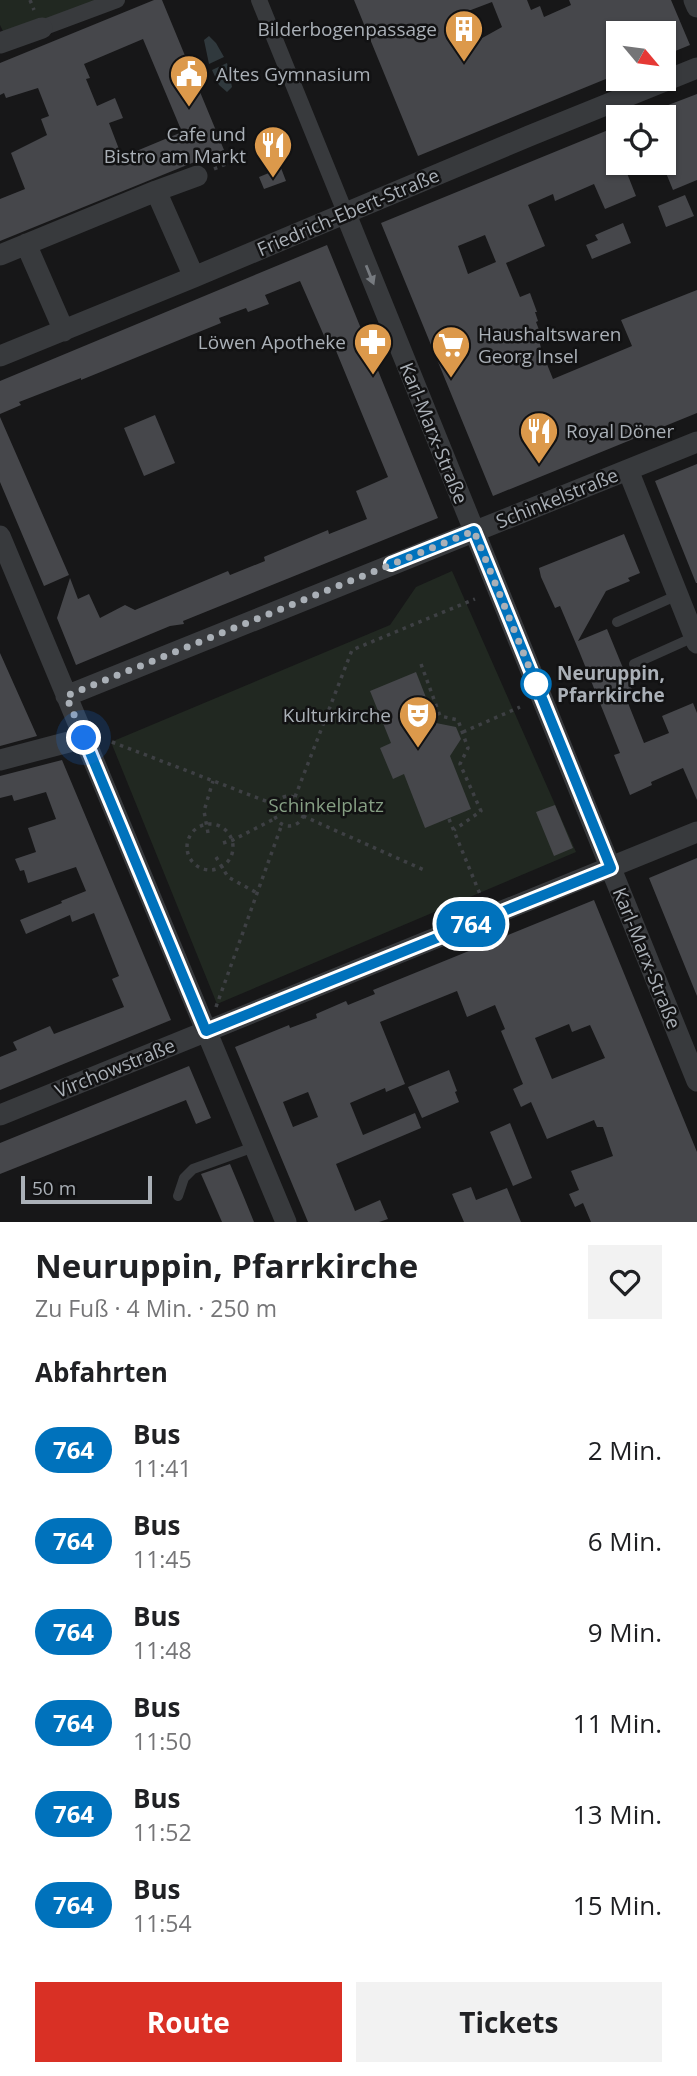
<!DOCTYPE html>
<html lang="de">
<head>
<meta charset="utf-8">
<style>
	:root { --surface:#fff; --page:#f2f2f2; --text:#202124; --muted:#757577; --accent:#d93025 }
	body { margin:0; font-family:"Open Sans",sans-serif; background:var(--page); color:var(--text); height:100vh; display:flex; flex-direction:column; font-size:26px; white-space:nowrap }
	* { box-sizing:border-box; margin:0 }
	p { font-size:23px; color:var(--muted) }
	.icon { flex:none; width:38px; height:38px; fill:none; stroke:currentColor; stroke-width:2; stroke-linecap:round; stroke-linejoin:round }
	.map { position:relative; height:1222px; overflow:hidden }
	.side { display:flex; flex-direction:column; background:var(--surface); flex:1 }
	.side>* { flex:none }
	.badge { padding:0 14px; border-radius:23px; font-size:24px; line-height:46px }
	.needle { width:46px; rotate:119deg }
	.tools { position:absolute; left:606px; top:21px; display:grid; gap:14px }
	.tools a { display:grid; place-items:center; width:70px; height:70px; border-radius:0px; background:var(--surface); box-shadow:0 2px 5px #0004; font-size:35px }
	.scale { position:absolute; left:21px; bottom:18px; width:131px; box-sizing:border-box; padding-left:7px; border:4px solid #aab0b7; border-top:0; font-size:19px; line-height:24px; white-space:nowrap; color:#aab0b7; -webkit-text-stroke:5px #121213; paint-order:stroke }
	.you { position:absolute; width:35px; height:35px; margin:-18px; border:5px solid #fff; border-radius:50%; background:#1a73e8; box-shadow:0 0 0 10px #1a73e833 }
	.map>.badge { position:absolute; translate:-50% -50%; box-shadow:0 0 0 4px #fff }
	h2 { padding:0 35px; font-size:26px; line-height:63px }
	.round { display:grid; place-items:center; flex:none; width:74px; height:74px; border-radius:0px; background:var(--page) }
	.summary { display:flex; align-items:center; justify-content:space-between; height:119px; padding:0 35px }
	h1 { font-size:33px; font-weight:700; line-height:52px }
	.primary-button { display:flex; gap:14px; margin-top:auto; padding:14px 35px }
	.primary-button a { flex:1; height:80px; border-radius:0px; background:var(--accent); color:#fff; font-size:28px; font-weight:700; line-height:80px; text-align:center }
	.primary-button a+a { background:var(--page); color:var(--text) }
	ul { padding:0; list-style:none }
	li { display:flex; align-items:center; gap:21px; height:91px; padding:0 35px }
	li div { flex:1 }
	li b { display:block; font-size:26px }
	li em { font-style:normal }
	li .badge { min-width:77px; font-weight:700; text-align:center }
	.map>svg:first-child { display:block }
</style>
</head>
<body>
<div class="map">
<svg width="697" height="1222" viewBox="0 0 697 1222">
	<rect width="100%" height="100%" fill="#171718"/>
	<!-- green -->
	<path fill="#212821" d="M0,0H99L5,35L0,25Z
		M452,571L576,852L217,1004L111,742L390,625L416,587Z"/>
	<!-- water -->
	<path fill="#30393d" d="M209,36L216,43L224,57L209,64L204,40Z
		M227,63L232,87L227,92L219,85L212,70Z"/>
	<!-- building -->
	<path fill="#46474b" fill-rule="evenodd" d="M154,0H162L224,150L0,241V199L25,189L11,153L47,135L41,119L49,116L38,88L6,98L4,93L0,95V63ZM143,39L182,132L122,157L109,123L123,118L115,98L97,106L86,79L90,78L84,64Z
		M354,0H527L531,10L540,6L544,17L571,5L569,0H671L690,45L663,56V33H618V74L418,156ZM492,2L502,27L475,42L463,13Z
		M697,94V180L673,190L666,173L663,174V107Z
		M618,126V163H623L636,196L605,209L594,184L555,201L553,194L528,205L545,246L506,263L520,297L530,293L537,312H535L538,321L536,322L541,335L538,336L542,352L553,379L632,346L621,320L697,290V413L493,496L381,223ZM485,235L496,262L468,274L458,246Z
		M281,168L286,181L264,189L259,177Z
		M685,195L694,216L666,227L658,206Z
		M623,223L631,243L592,259L586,245L598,240L595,235Z
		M327,245L438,518L183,621L184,624L170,626L76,665L57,618L70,578L78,599L89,594L100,618L125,605L135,610L228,571L230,575L265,561L264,557L266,556L328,530L329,534L367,519L356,491L388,477L332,341L329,342L325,338L300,281L265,295L269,304L248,312L246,308L219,318L221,323L81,380V378L19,402L21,405L0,414V381Z
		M155,415L175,463L144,476L124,428Z
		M0,417L69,575L44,586L0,482Z
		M697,464V583H696L655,481Z
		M624,534L640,573L628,578L630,581L606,591L578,641L607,629L634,695L626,698L644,743L669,733L662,716L693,703L697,713V800L683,768L651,782L652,785L630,795L614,755L620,753L579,651L560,606L555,608L541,577L539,568Z
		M0,653L37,736L0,746Z
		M416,672L436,723L456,727L461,739L450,756L471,809L425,828L404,774L393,779L380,748L391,743L370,691Z
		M62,760L171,1020L0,1090V1057L17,1050L13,1042L50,1026L54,1034L124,1007L112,979L119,976L94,913L72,922L70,915L26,934L20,920L62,903L61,901L86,891L76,867L28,883L24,870L20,871L15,859L36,852L28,828L56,819L46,792L14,801L12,795L0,798V776Z
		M555,805L573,848L554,856L536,812Z
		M697,858V996L649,878Z
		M594,900L697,1152V1222H591L583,1203L575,1207L569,1194L579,1190L571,1171L613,1156L603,1127H597L594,1120L547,1139L531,1102L521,1107L513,1089L523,1084L501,1031L505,1029L495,1005L467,1017L457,991L380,1022L405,1084L386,1092L385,1088L350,1103L363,1135L415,1113L421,1128L336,1164L355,1211L380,1200L388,1219L379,1222H308L235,1047L289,1025L290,1028L317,1018L316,1014L346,1001L348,1005L375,994L373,990ZM569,1024L572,1032L590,1025L605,1058L552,1079L535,1038ZM308,1092L318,1117L293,1127L283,1102Z
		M189,1066L211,1118L196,1124L186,1100L0,1174V1143Z
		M449,1070L457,1091L455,1092L459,1102L422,1118L408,1087Z
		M510,1123L532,1178L513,1186L490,1132Z
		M230,1164L243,1195L254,1222H222L201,1174Z
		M471,1187L476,1200L507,1188L521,1222H464L452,1194Z"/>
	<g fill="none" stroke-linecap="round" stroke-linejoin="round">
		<!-- path -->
		<path stroke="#3e4044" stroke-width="3.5" stroke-dasharray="3.5 5" stroke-linecap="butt" d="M30,0L34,10
			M214,169L226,164
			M421,664L440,716L458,720L468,748L460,764L481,811L454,830
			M463,732L520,707
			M112,742L276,805
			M274 811a15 15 0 1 1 30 0a15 15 0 1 1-30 0Z
			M295,797L352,650L475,599
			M303,816L424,870
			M449,819L482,899
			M187 847a23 23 0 1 1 46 0a23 23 0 1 1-46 0Z
			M208,833L204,811L213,781
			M223,843L233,840L276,818
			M216,857L228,877L257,893
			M216,1007L282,824"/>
		<!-- service -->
		<path stroke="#383a3d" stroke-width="10" d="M617,622L678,595
			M634,664L694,637
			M178,1196L184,1178L193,1169L254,1147"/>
		<!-- pedestrian -->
		<path stroke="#383a3d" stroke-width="16" d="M259,0L345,212
			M42,28L117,0"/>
		<!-- minor -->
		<path stroke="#383a3d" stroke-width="21" d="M694,0L697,7
			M0,43L42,28
			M156,191L197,176
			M345,212L697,1081
			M26,244L64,331
			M0,255L156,191L194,277
			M0,356L194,277L529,136L697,68
			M628,470L697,643
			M0,536L286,1222
			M66,696L697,442
			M0,760L84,738
			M0,1115L697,832"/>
	</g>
	<!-- one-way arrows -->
	<defs><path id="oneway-solid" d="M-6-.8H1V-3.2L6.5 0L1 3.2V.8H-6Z" transform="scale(1.75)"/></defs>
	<use fill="#777b80" href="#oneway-solid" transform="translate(370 275) rotate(68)"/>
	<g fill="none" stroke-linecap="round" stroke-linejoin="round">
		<!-- line casing -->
		<g stroke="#fff" stroke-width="16">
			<path id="line" d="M84,738L206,1031L611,868L474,531L391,564"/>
		</g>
		<!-- line -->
		<use href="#line" stroke="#0072bc" stroke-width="10"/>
		<!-- walk -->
		<path stroke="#aab0b7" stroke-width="7" stroke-dasharray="0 12.6" d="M84,738L66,696L474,531L536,684"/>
	</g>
	<!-- icons -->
	<defs>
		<g id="building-pin" transform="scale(2.0125)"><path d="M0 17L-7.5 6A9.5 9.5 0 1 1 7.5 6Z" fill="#dc994b" stroke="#121213"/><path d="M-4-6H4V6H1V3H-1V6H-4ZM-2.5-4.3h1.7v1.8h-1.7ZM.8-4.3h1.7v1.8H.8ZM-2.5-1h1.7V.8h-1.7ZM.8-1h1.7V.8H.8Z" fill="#fff"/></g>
		<g id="civic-pin" transform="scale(2.0125)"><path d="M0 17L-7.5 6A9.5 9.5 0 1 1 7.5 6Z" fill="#dc994b" stroke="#121213"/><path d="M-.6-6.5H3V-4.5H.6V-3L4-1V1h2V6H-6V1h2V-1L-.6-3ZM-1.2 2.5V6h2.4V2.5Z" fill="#fff"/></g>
		<g id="restaurant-pin" transform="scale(2.0125)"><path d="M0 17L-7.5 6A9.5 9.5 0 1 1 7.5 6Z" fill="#dc994b" stroke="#121213"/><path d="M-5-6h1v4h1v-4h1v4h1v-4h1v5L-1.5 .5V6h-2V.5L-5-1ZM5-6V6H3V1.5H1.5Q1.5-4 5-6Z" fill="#fff"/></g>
		<g id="pharmacy-pin" transform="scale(2.0125)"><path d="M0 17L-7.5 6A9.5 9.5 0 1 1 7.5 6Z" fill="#dc994b" stroke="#121213"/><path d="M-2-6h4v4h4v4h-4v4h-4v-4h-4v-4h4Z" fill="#fff"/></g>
		<g id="supermarket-pin" transform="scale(2.0125)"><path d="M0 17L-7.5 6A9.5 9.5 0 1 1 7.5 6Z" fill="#dc994b" stroke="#121213"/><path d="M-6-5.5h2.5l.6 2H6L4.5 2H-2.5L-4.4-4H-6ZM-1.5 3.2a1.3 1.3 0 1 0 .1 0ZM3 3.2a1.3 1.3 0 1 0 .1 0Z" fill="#fff"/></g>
		<g id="theatre-pin" transform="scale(2.0125)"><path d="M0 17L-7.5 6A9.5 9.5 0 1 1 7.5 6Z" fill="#dc994b" stroke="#121213"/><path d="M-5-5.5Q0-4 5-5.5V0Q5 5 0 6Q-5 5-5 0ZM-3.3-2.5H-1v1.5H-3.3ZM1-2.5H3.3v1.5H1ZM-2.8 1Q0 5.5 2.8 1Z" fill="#fff"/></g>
	</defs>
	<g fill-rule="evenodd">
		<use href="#building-pin" x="464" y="29"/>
		<use href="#civic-pin" x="189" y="74"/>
		<use href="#restaurant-pin" x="273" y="145"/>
		<use href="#pharmacy-pin" x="373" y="342"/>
		<use href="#supermarket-pin" x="451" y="345"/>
		<use href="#restaurant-pin" x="539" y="431"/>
		<use href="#theatre-pin" x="418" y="715"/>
	</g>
	<!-- markers -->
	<circle fill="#fff" stroke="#0072bc" stroke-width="3.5" cx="536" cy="684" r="14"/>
	<g text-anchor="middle" stroke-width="5" stroke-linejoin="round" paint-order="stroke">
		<!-- poi labels -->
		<g font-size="19" fill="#aab0b7" stroke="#121213" text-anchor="end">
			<text x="437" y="36">Bilderbogenpassage</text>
			<text x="216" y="81" text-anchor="start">Altes Gymnasium</text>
			<text x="246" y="141">Cafe und<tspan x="246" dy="22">Bistro am Markt</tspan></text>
			<text x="478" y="341" text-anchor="start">Haushaltswaren<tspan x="478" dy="22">Georg Insel</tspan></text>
			<text x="346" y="349">Löwen Apotheke</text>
			<text x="566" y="438" text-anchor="start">Royal Döner</text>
			<text x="391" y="722">Kulturkirche</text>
		</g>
		<!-- street labels -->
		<g font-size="19" fill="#aab0b7" stroke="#121213">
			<text transform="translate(348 212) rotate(-23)" y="7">Friedrich-Ebert-Straße</text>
			<text transform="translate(434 433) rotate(68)" y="7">Karl-Marx-Straße</text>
			<text transform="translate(557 498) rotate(-22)" y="7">Schinkelstraße</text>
			<text transform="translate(647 958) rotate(68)" y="7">Karl-Marx-Straße</text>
			<text transform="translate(115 1068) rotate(-22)" y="7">Virchowstraße</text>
		</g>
		<!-- stop labels -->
		<g font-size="19" font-weight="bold" fill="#aab0b7" stroke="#121213" text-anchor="start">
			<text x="557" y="680">Neuruppin,<tspan x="557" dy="22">Pfarrkirche</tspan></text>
		</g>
		<!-- park labels -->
		<g font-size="19" fill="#869f84" stroke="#121213">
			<text x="326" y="812">Schinkelplatz</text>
		</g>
	</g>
</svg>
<div class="tools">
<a><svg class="needle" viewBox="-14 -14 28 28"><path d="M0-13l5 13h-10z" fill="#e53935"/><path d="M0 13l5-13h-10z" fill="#757577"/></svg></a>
<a><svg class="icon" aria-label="locate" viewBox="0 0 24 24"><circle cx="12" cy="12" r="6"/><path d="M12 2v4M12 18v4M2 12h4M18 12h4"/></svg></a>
</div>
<div class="scale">50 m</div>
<div class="you" style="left:84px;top:738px"></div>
<b class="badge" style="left:471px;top:924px;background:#0072bc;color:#fff">764</b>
</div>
<section class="side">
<div class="summary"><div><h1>Neuruppin, Pfarrkirche</h1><p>Zu Fuß · 4 Min. · 250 m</p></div><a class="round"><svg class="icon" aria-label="heart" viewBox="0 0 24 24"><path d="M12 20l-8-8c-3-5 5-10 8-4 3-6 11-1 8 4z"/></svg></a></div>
<h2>Abfahrten</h2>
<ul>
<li><span class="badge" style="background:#0072bc;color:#fff">764</span><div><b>Bus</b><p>11:41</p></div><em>2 Min.</em></li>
<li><span class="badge" style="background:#0072bc;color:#fff">764</span><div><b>Bus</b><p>11:45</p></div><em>6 Min.</em></li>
<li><span class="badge" style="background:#0072bc;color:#fff">764</span><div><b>Bus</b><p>11:48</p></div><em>9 Min.</em></li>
<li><span class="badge" style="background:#0072bc;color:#fff">764</span><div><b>Bus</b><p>11:50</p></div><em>11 Min.</em></li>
<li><span class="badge" style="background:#0072bc;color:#fff">764</span><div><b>Bus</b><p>11:52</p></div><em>13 Min.</em></li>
<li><span class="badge" style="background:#0072bc;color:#fff">764</span><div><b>Bus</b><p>11:54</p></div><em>15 Min.</em></li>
</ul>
<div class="primary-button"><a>Route</a><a>Tickets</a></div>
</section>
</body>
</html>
